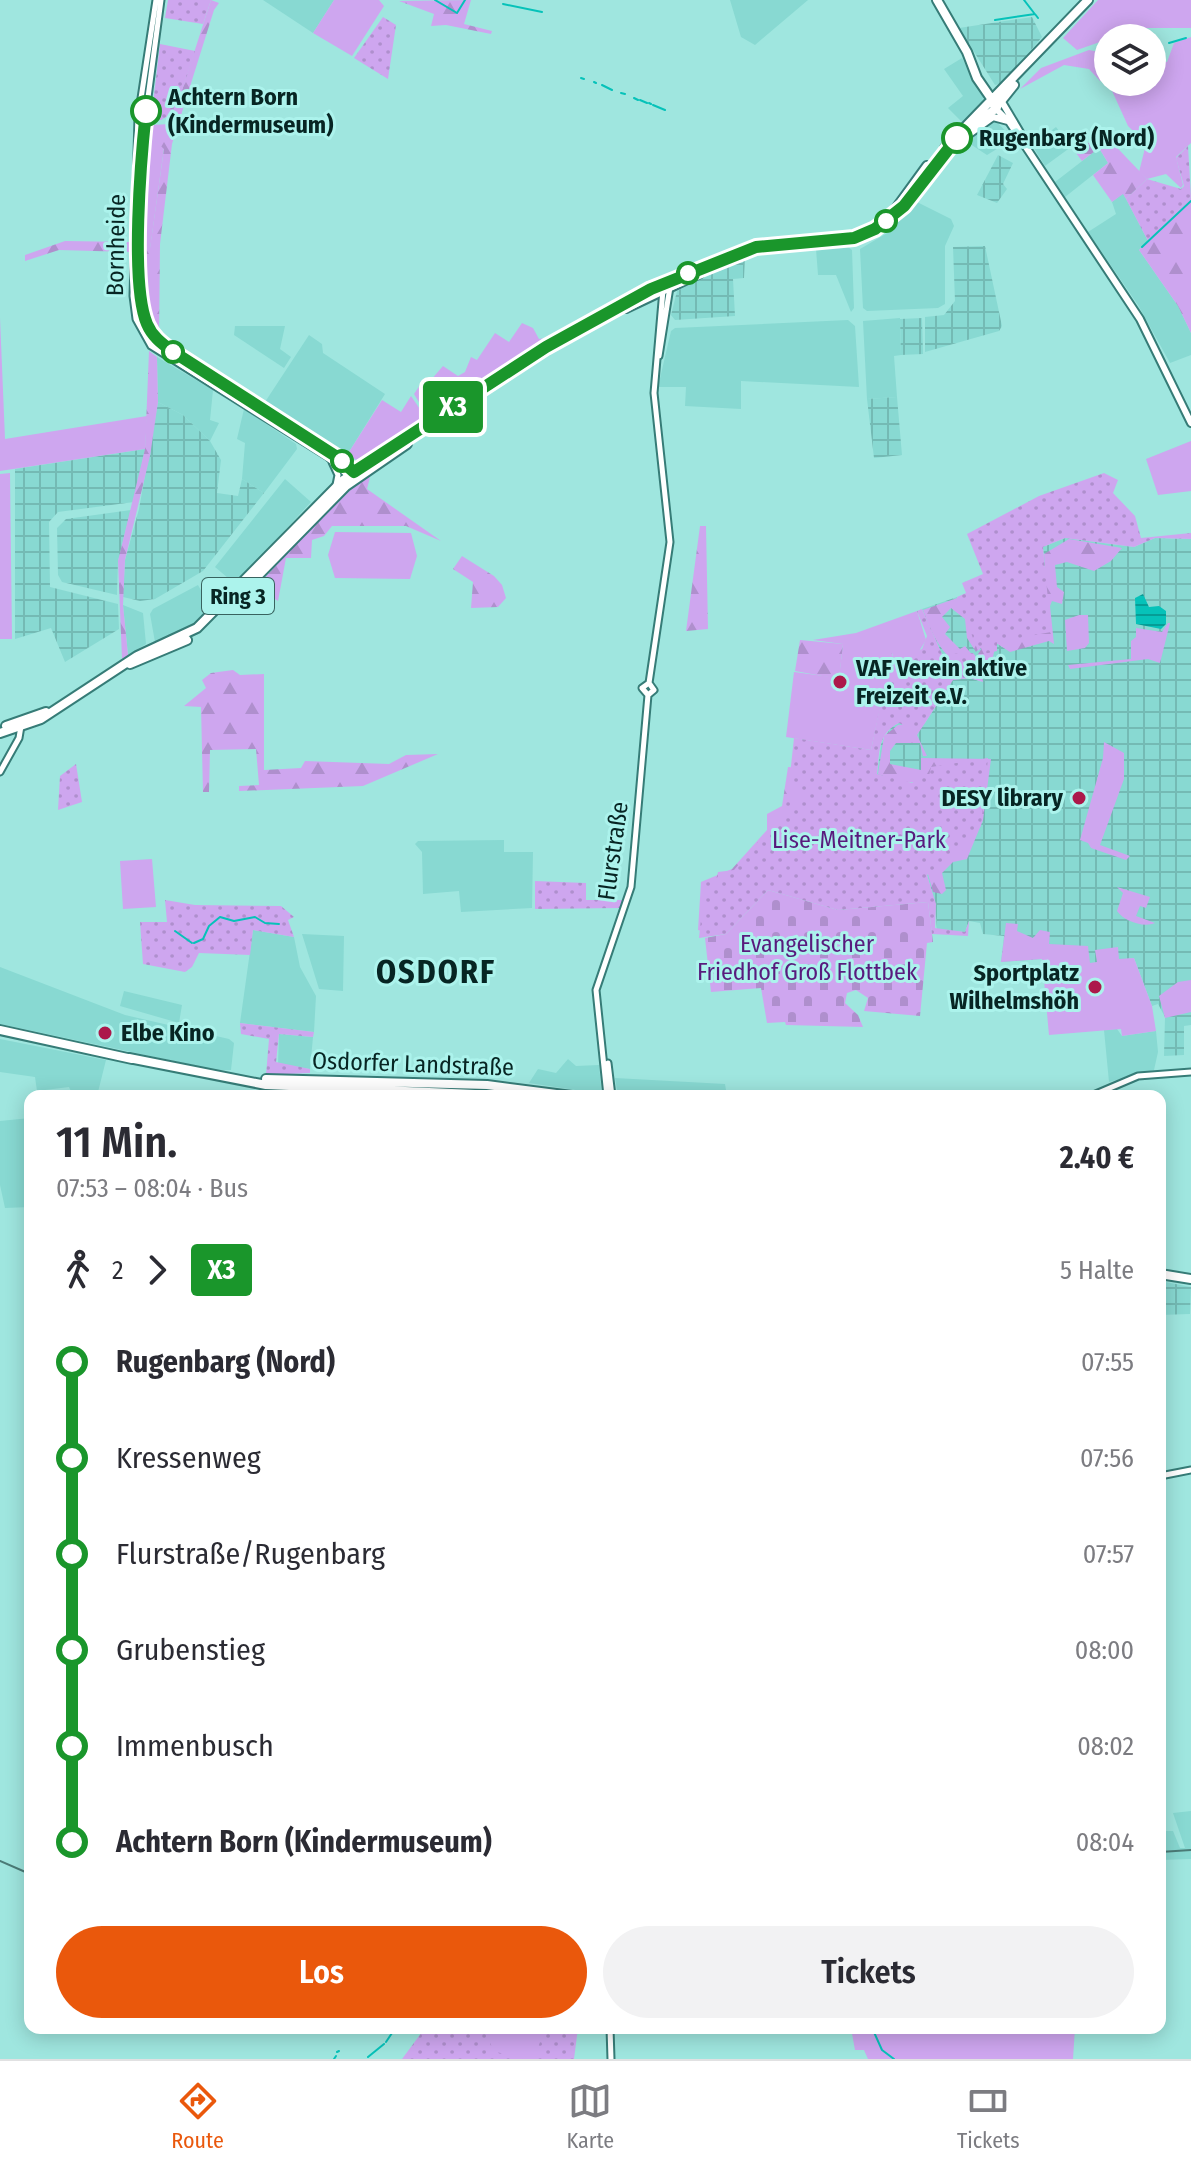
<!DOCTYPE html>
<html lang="de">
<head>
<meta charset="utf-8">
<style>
	:root { --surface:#fff; --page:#f2f2f3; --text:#2b2b33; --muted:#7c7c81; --line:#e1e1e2; --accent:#ea580c }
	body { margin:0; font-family:"Fira Sans Condensed",sans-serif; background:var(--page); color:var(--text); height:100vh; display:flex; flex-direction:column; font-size:30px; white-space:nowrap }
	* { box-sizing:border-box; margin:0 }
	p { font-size:26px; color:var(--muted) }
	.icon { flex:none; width:44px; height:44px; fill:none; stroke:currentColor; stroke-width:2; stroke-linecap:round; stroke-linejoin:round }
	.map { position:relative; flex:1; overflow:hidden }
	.sheet { position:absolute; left:24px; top:1090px; width:1142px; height:944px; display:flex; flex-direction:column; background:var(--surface); border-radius:16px; box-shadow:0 4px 20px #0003 }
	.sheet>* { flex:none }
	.badge { padding:0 16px; border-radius:6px; font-size:28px; line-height:52px }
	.controls { position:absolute; left:1094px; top:24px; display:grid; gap:16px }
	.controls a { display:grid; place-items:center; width:72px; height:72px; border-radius:50%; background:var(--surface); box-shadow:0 4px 20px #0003; font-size:40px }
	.map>.badge { position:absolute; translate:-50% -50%; box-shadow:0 0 0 4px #fff }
	.legs { display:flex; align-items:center; gap:12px; height:88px; padding:0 32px; font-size:26px }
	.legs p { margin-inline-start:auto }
	.headline { display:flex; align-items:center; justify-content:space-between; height:136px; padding:0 32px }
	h1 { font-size:44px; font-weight:600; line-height:60px }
	.primary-button { display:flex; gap:16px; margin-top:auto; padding:16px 32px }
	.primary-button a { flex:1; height:92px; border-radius:48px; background:var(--accent); color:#fff; font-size:32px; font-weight:600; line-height:92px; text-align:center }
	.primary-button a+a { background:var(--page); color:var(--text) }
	ul { padding:0 32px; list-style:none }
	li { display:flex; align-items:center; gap:28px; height:96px; font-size:30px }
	li i { display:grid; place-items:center; width:12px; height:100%; margin:0 10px; background:currentColor }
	li i::after { content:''; width:20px; height:20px; margin:-10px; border:6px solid; border-radius:50%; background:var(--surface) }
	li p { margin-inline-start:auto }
	li:first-child i { background:linear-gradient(#0000 50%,currentColor 0) }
	li:last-child i { background:linear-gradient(currentColor 50%,#0000 0) }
	.tab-bar { display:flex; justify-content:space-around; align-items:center; height:112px; border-top:2px solid var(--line); background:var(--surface); font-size:22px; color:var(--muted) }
	.tab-bar a { display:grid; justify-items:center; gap:4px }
	.tab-bar .current { color:var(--accent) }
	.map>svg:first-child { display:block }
</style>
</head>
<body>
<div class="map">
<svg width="1191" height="2059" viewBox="0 0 1191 2059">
	<defs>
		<pattern id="industrial-grid" width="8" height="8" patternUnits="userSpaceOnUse" patternTransform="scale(2)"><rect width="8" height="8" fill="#88d9d2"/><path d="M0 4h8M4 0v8" fill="none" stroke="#74bab4"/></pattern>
		<pattern id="forest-firs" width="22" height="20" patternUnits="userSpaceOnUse" patternTransform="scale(2)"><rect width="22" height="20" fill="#cea6ef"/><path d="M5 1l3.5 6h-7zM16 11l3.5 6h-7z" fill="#af8fcd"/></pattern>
		<pattern id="cemetery-stones" width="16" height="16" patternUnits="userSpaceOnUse" patternTransform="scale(2)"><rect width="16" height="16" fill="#cea6ef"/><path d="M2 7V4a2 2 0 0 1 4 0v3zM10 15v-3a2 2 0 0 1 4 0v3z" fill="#af8fcd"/></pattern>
		<pattern id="park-dots" width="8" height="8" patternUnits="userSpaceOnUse" patternTransform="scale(2)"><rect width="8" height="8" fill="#cea6ef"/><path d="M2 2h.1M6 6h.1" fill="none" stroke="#af8fcd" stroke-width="1.8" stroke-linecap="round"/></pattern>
		<pattern id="water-rules" width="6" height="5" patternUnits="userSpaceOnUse" patternTransform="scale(2)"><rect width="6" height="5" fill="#06c2b9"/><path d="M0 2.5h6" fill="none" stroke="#059d96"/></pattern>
	</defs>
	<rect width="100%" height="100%" fill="#9fe6df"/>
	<!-- built -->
	<path fill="#88d9d2" d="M263,0H334L313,33Z
		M730,0H808L755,45L741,37Z
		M962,58L983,97L982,104L962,122L948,108L963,96L944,69Z
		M995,120L1013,139L987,155L964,140Z
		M1056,127L1071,147L1045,166L1032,145Z
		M1099,148L1108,163L1065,197L1055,182Z
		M1123,193L1148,241L1139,250L1178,306L1191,333V355L1170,363L1138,305L1088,232L1116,214L1112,202Z
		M917,202L951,219L954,226L945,246V304L938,308L867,311L863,308L860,249L889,232L912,203Z
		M848,247L852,250L854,308L851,312L836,275H818L816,249Z
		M900,318L901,355L894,356L897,397L867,399L863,321Z
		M848,320L855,326L859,387L741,381V409L685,406L686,387H658L671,331L675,328Z
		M235,326H285L280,349L291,357L284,368L234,335Z
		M309,335L322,344L323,353L385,394L347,455L265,402Z
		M157,357L213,390L210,420L219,423L210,441L183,415L158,402Z
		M244,409L296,444L297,449L264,493L242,479L245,443L237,439Z
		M285,479L311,502L235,584L215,567Z
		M198,585L212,610L183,632L155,642L150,614L153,609Z
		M123,605L143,613L146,644L128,655Z
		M504,840V852H533L532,908L461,912L459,891L423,894L422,852L415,844L418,841Z
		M253,930L294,937L300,967L316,996L314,1032L240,1023Z
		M302,934L344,936L343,991L319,989Z
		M0,967L125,1015L229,1039L234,1043L231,1070H216L0,1024Z
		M124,991L182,1005L179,1023L120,1006Z
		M1117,1029L1122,1036L1156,1031L1158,1052L1154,1070L1109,1082L1104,1030Z
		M279,1034L313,1037L310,1069L278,1065Z
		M0,1039L106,1060L97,1096H73L69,1087L37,1091L35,1077L0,1072Z
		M568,1059L576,1066L599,1065L602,1094L529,1083L538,1069L556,1073Z
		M615,1078L725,1084L727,1096H618Z
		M30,1118V1207L5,1208L0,1185V1121Z
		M1191,1811V1859L1160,1860V1831H1173L1180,1848H1185L1173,1813Z"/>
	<!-- industrial -->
	<path fill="url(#industrial-grid)" d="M1032,17L1042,37L1003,83L995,85L959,28Z
		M998,155L1013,163L1003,184L1007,189L997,203L977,195Z
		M985,246L1002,326L999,331L925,352V317L944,315L955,301L953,247Z
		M745,257L744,278L733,279L735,316L675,320L671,315L677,291Z
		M922,318L923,354L901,355L900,319Z
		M897,397L902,455L874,458L867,399Z
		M158,402L183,415L210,441L221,460L217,493L238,496L242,479L264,493L203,571L155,599L140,601L123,597L125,560L139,509Z
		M145,449L134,502L58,512L49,522L50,587L118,604L119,629L65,662L51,628L15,639V469Z
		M131,510L118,561L117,595L62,582L58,575L57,528L66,519Z
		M1065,538L1134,547L1155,538L1191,539V1025L1184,1026V1055L1164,1056L1165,1017L1158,1004L1152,1006L1134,958L1043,969L1042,959L1001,962L1004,936L983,934L980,923L969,921L965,932L937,930L935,903L927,875L940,863L984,796L877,775L881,744L891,727L899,723H925L952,680L970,678L982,682L942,654L922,609L957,597L970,629L987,651L997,650V643L1051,632L1043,547Z
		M1160,1281L1191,1287L1190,1314L1160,1315Z"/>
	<!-- green -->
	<path fill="#cea6ef" d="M334,0H379L384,6L352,56L313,33Z
		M1098,0H1191V28H1140L1077,50L1063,38Z
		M1191,37V143L1176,157L1183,185L1181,188L1166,174L1147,179L1139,172L1146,144L1128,126L1108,82H1152V59L1167,62L1174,43Z
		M1089,50L1108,54V82L1106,78L1100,81L1089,69L1064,65L1020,89L1041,68Z
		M150,136L164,148L150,249H146V158Z
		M0,318L5,439L147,416L145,449L0,471Z
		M522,323L533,328L539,339L556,336L428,417L414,394L420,385L424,388L443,366L458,376L465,372L471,357L477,360L495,333L509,342Z
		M411,396L426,418L386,445L398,441L363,462L381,447L359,461L347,455L382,400L401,412Z
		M1191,441V491L1158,495L1146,459Z
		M10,473L12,639H0V474Z
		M335,532L411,533L417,556L410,579L335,578L328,555Z
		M917,611L926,640L918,653L894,660L892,653L871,750L786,737L794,672L839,678L843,644L813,640L856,633Z
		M1079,615H1088L1089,643L1085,648L1067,651L1065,620Z
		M1168,623H1170L1160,663L1148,659L1070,669L1068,665L1131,659V641L1136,637V628L1162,632Z
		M1104,742L1124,753V779L1100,845L1130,856L1126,860L1091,848L1088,843L1080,840L1103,758Z
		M152,859L156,907L123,909L120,861Z
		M1117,887L1150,897L1146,908L1140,906L1136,916L1155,923C1143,928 1124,921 1117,911L1123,893Z
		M1006,923L1018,924L1017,931L1033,938L1040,930L1050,932L1049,944L1088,946L1090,963L1097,962L1095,950L1118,947L1119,959L1134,958L1152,1006L1156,1031L1122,1036L1121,1029L1049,1035L1043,969L1063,966L1043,967L1042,959L1001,962Z
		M1191,980V1012L1165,1018L1159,996L1178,982Z
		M473,2028H565L559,2059H474Z
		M851,2028H1075L1073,2059H868L864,2050H855Z"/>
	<!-- forest -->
	<path fill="url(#forest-firs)" d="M211,0L219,3L214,10L172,144L160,244L159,336C141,311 144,277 146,249L150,248L164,149L150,136L151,125L171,124Z
		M471,0L464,24L492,31L491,34L446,25L431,26L434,14L399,1Z
		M1102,132L1147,179L1126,199L1123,194L1112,202L1093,175L1108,163L1099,148L1082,161L1076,153Z
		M1191,197V333L1178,306L1139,250Z
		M65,241L130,242V252L59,250L25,261V255Z
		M149,351L157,357L158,402L150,456L125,560L123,605L128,655L122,659L118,561L145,449Z
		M367,474L370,477L367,489L441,541L406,526H332L324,536L312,540L311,558H286L278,601L261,589L253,606H248V596L302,537Z
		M700,526H706L708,629L686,631Z
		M1069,539L1122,548L1111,561L1094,571L1067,562L1055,565L1057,587L1064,592L1062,604L1052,601L1050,606L1054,644L1049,641L1010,652L996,643L991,666H988L978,654L1034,571L1045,567L1044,554Z
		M462,556L494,576L502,585L506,598L498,607L471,608L473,582L453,569Z
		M960,597L989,637L976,652L967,638L965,619L951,608L942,617L950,627L945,634L960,649L965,646L987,673L980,679C945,658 937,648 923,610Z
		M800,640L843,644L839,679L795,671Z
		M233,670L240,675L264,674V770L301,768L305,761L389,764L406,755L438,754L363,786L239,791V786L259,785L256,749L210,750L209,792H203L201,707L184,706L206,688L202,680L211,673Z
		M925,723L917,735L927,756H923L920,743H896L890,751V764L921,770V758L991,759L983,820L967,859L953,862L942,873L946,890L942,894L933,892L926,867L930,781L902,783L878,774L884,736L898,725Z
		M788,767L803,768L819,788L701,931L698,930L701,882L732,869L767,830V814L782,806Z"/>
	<!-- cemetery -->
	<path fill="url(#cemetery-stones)" d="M768,890L838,910L928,902L933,942L927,943L920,1016L864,1011L868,998L856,990L847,993L845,1003L858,1015L863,1027L786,1025L785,1022L767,1023L761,988L711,992L705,938L726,934Z"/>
	<!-- park -->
	<path fill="url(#park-dots)" d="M168,0H211L203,24L165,18Z
		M383,17L396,25L388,79L354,58Z
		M160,44L195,51L175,112L161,120H151Z
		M1188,146L1191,197L1148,241L1126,199L1147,179L1181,189L1184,186L1176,158Z
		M1104,473L1118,480L1113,493L1135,516L1141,538L1191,533V539L1155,538L1134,547L1065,538L1043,547L1051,632L997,642V651L984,654L981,648L978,651L957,597L966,593L962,583L983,574L967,534L1039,496Z
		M922,609L942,654L973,653L980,662L983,682L970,678L953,680L925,723L915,731L899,723C877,734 880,753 877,774L912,783L919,777L929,776L931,767L988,758L981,826L958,856L954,854L943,866L940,864L927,875L936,904L935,928L965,932L969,921L968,936L932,934L928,902L838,910L768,890L726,934L699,938L705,880H716L718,872L734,870L766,833H774C776,819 786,813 787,798H799L800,785L789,784L794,738L871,750L891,653L895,660L922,649L927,636L917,611Z
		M76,764L82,802L58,810L60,776Z
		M535,881L586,883V900H624L621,908L535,909Z
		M165,900L195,905L281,906L294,917L288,920L294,937L253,930L250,955L199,953L192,967L185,972L143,964L140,922H167Z
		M240,1023L314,1032L313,1037L279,1034L276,1062L310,1069V1073L266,1075L269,1039L241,1034Z
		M425,2028H493L490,2042L493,2051L523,2059H402Z
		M545,2028H578L574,2059H534Z"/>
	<!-- water -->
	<path fill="url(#water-rules)" d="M1143,594L1149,607L1159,606L1166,611V624L1161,629L1136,624L1135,598Z"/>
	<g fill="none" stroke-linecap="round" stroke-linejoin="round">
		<!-- stream -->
		<path stroke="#06c2b9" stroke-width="2" d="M435,0L457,13L465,0
			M1024,0L1034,13
			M503,4L542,12
			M995,20L1035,14L1038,18
			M1169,43L1186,38
			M581,78L584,79
			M594,82L596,83
			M602,85L612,90
			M621,93L625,94
			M634,98L638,100
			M640,100L647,103
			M649,103L651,104
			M653,105L665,110
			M1142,247L1191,201
			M175,931L192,943
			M194,943L203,939L209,926L220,917L234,921L255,917L265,923L279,924
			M873,2030L882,2050L894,2059
			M386,2042L394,2030
			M337,2052L339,2051
			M368,2057L384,2044
			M334,2059L336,2056"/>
		<!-- tertiary casing -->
		<g stroke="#367c77" stroke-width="9">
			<path id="tertiary" d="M156,0L138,118L133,296L136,319L151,346L328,457L348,476
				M161,0L143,135L140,278L147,324L158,340L172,351L337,457L354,472
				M659,356L670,287
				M332,462L338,475L336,485
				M648,695L642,688L649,683
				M0,772L19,738L21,726
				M608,1063L612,1096
				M607,1096L596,990L631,887L648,695L654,690L649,683L670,542L654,393L663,290
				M1091,1096L1138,1076L1191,1072
				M1160,1476L1191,1470
				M610,2028L611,2059"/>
		</g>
		<!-- secondary casing -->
		<g stroke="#367c77" stroke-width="10">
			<path id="secondary" d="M1002,102L1021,134
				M993,106L1010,123L1140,319L1191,423
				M957,138L968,135L993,117L1008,121"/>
		</g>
		<!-- primary casing -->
		<g stroke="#367c77" stroke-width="12">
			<path id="primary" d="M937,0L967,52L977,78L997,107
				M973,126L994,110L1014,85
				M945,148L1088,0
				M895,210L927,166
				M626,308L700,273
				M237,597L346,486L407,444
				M130,664L187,640
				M6,726L46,712
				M0,733L41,719L137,656L197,628L343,480L546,347L646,291L747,249L854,238L875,229L904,206L947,147
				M0,1030L132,1059
				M129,1058L266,1085L521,1096
				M266,1079L487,1085L572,1096
				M1160,1274L1191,1279"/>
		</g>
		<!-- tertiary -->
		<use href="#tertiary" stroke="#fff" stroke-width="5"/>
		<!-- secondary -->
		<use href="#secondary" stroke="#fff" stroke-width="6"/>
		<!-- primary -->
		<use href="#primary" stroke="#fff" stroke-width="8"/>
		<!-- tram -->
		<path stroke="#4b7b77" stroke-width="2" d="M1160,1852L1191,1850
			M0,1861L30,1874"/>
	</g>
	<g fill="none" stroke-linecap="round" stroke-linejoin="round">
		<!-- line-1 casing -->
		<g stroke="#fff" stroke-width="18">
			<path id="line-1" d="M146,111C141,157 130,284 147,324C152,336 161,343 172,351L337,457L354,472L546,347L651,289L756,247L854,238L875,229L904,206L957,138"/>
		</g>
		<!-- line-1 -->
		<use href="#line-1" stroke="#1a962b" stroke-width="12"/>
	</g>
	<!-- markers -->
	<g fill="#fff" stroke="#1a962b" stroke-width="4">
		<circle cx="146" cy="111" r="14"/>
		<circle cx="957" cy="138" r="14"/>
		<circle cx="886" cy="221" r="10"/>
		<circle cx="688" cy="273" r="10"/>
		<circle cx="173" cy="352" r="10"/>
		<circle cx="342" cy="461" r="10"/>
	</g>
	<g fill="#ac184a" stroke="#acf3ec" stroke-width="3">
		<circle cx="840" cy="682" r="8"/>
		<circle cx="1079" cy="798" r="8"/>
		<circle cx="1095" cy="987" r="8"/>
		<circle cx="105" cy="1033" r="8"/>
	</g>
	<g text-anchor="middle" stroke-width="6" stroke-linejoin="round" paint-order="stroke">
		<!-- shield labels -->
		<rect fill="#acf3ec" stroke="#38635f" stroke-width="2" x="202" y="578" width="72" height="36" rx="6"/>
		<g font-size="22" font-weight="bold" fill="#072523">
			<text x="238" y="604">Ring 3</text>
		</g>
		<!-- stop labels -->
		<g font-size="24" font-weight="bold" fill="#072523" stroke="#acf3ec" text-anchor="start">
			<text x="168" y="105">Achtern Born<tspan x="168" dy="28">(Kindermuseum)</tspan></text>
			<text x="979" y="146">Rugenbarg (Nord)</text>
		</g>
		<!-- street labels -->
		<g font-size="24" fill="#072523" stroke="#acf3ec">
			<text transform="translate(116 245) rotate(-89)" y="8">Bornheide</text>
			<text transform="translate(613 851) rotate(-82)" y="8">Flurstraße</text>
			<text transform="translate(413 1064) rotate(2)" y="8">Osdorfer Landstraße</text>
		</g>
		<!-- poi labels -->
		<g font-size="24" font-weight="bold" fill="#072523" stroke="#acf3ec" text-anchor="start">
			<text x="856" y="676">VAF Verein aktive<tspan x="856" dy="28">Freizeit e.V.</tspan></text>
			<text x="1063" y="806" text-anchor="end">DESY library</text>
			<text x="1079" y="981" text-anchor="end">Sportplatz<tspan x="1079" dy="28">Wilhelmshöh</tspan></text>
			<text x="121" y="1041">Elbe Kino</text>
		</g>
		<!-- park labels -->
		<g font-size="24" fill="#581b7d" stroke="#acf3ec">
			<text x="859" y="848">Lise-Meitner-Park</text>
			<text x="807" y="952">Evangelischer<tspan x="807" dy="28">Friedhof Groß Flottbek</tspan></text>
		</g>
		<!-- district labels -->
		<g font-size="32" font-weight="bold" letter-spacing="2" fill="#072523" stroke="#acf3ec">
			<text x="436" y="983">OSDORF</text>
		</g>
	</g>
</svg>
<div class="controls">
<a><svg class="icon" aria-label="layers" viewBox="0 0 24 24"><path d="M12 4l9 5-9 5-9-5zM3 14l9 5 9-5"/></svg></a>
</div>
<b class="badge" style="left:453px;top:407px;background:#1a962b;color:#fff">X3</b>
<section class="sheet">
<div class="headline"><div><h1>11 Min.</h1><p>07:53 – 08:04 · Bus</p></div><b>2.40 €</b></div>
<div class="legs"><svg class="icon" aria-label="walk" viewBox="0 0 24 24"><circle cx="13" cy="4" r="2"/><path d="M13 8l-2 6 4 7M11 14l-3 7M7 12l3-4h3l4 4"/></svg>2<svg class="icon" aria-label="forward" viewBox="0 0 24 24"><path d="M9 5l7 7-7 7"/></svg><b class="badge" style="background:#1a962b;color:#fff">X3</b><p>5 Halte</p></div>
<ul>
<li><i style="color:#1a962b"></i><b>Rugenbarg (Nord)</b><p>07:55</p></li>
<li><i style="color:#1a962b"></i><span>Kressenweg</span><p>07:56</p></li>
<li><i style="color:#1a962b"></i><span>Flurstraße/Rugenbarg</span><p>07:57</p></li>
<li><i style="color:#1a962b"></i><span>Grubenstieg</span><p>08:00</p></li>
<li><i style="color:#1a962b"></i><span>Immenbusch</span><p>08:02</p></li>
<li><i style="color:#1a962b"></i><b>Achtern Born (Kindermuseum)</b><p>08:04</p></li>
</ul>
<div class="primary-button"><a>Los</a><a>Tickets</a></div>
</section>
</div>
<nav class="tab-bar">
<a class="current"><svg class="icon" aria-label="directions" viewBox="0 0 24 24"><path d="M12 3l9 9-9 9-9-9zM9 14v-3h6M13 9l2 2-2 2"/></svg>Route</a>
<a><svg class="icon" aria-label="map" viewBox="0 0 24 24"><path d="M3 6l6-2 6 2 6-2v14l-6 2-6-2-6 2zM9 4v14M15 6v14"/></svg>Karte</a>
<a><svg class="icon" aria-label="tickets" viewBox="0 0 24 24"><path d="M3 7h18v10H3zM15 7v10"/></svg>Tickets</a>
</nav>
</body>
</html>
